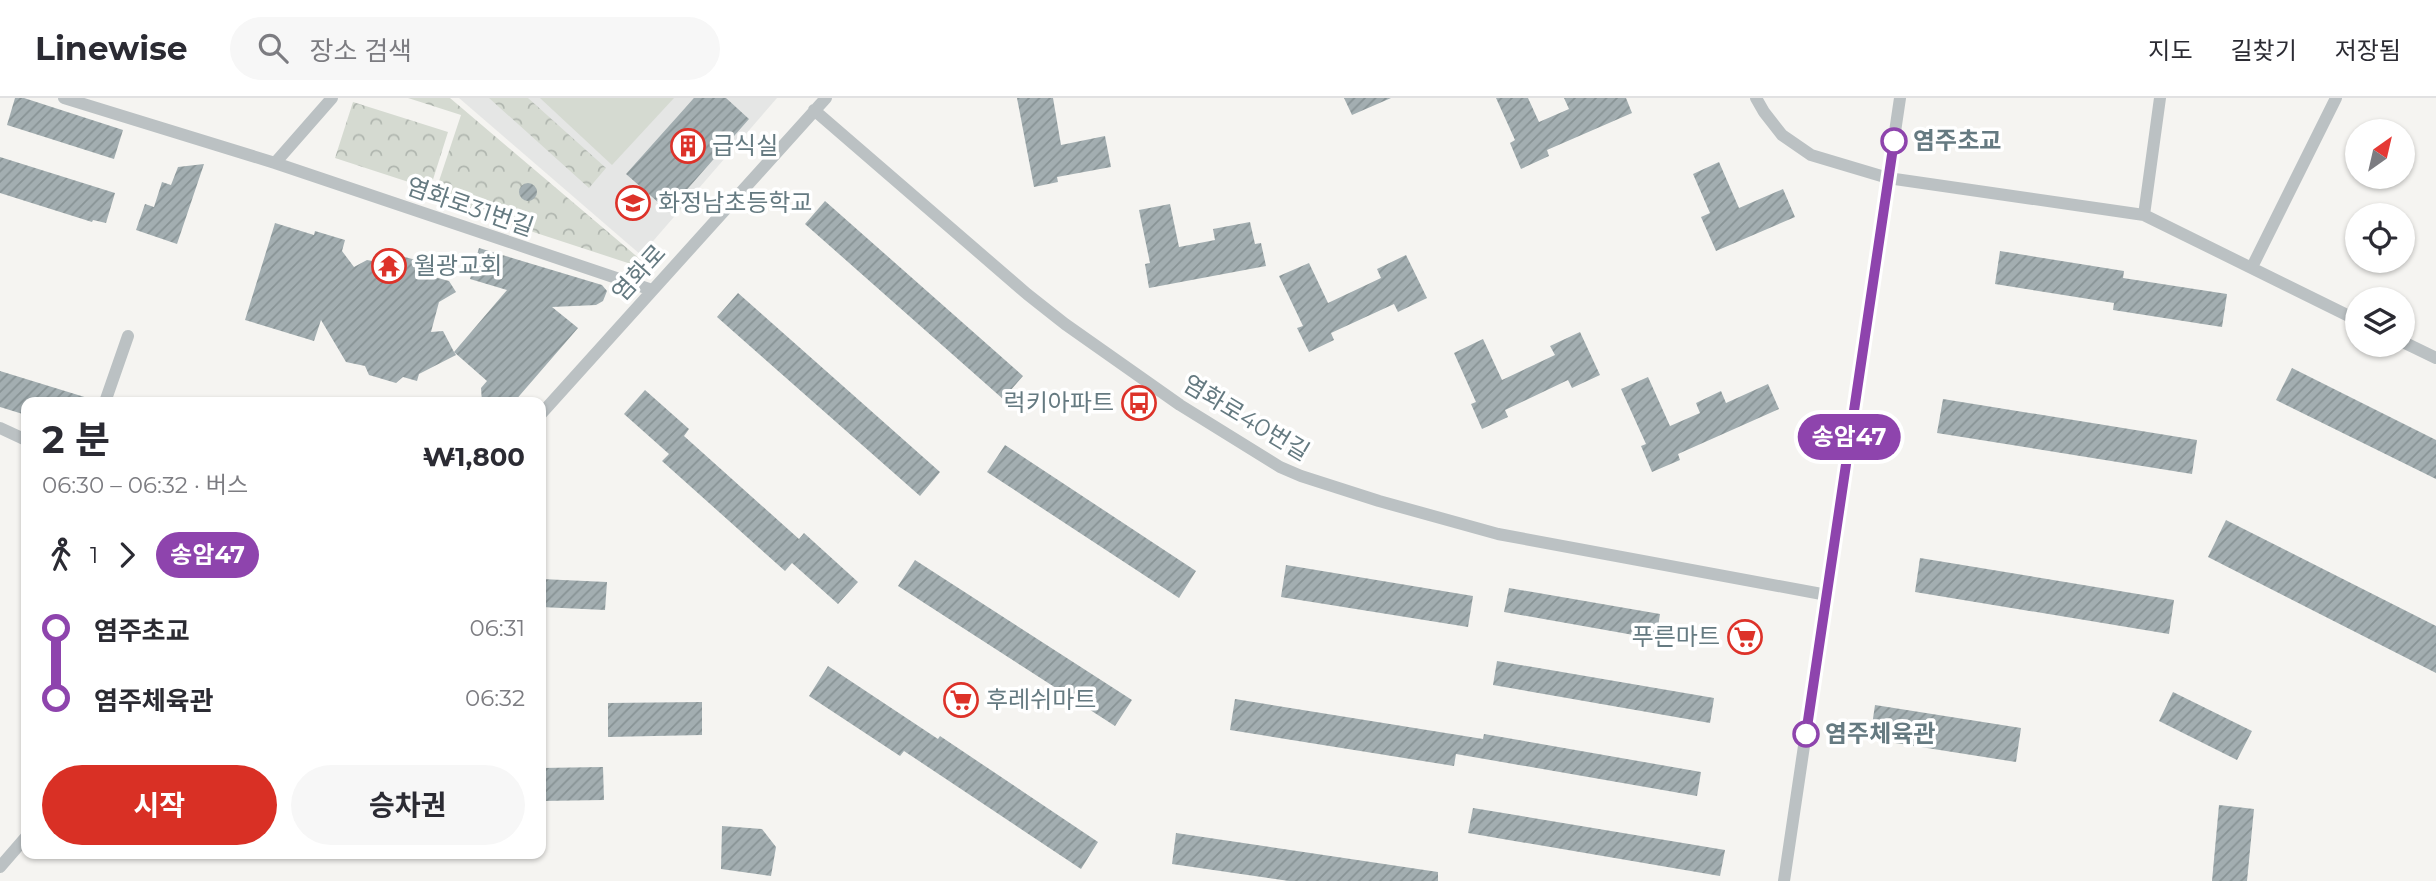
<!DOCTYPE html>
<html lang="ko">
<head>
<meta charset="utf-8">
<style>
	:root { --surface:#fff; --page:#f7f7f7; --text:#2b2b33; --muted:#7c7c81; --line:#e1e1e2; --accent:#d93025 }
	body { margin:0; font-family:Montserrat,"Noto Sans KR",sans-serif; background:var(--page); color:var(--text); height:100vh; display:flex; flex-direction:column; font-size:26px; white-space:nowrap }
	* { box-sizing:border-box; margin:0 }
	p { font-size:23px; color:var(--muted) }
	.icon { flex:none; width:38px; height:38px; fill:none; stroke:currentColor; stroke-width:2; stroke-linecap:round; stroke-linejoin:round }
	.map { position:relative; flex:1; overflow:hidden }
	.sheet { position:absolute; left:21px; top:299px; width:525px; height:462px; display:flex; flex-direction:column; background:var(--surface); border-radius:14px; box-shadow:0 2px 5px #0004 }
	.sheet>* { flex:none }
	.badge { padding:0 14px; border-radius:23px; font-size:24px; line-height:46px }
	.needle { width:46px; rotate:34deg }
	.buttons { position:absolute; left:2345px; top:21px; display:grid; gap:14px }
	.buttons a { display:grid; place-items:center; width:70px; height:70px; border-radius:50%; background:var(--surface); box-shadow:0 2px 5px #0004; font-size:35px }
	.map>.badge { position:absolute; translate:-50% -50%; box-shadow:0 0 0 4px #fff }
	.legs { display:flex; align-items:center; gap:10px; height:77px; padding:0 21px; font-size:23px }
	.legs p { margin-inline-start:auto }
	.headline { display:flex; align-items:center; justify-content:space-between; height:119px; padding:0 21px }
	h1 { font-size:38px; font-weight:700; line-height:52px }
	.button { display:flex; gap:14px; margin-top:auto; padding:14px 21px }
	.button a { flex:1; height:80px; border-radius:42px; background:var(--accent); color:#fff; font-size:28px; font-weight:700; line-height:80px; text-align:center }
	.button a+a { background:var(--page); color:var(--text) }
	ul { padding:0 21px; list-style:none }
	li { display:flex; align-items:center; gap:24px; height:70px; font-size:26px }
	li i { display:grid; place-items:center; width:10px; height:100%; margin:0 9px; background:currentColor }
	li i::after { content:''; width:18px; height:18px; margin:-9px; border:5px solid; border-radius:50%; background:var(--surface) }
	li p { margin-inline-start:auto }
	li:first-child i { background:linear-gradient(#0000 50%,currentColor 0) }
	li:last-child i { background:linear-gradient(currentColor 50%,#0000 0) }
	header { display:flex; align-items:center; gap:42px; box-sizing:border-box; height:98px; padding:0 35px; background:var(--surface); border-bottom:2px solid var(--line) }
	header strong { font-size:33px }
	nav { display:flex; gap:38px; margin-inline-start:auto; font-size:24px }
	.search { width:490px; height:63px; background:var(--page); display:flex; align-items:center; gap:18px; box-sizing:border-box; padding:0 24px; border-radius:38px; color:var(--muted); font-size:26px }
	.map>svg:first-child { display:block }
</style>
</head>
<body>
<header>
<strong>Linewise</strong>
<div class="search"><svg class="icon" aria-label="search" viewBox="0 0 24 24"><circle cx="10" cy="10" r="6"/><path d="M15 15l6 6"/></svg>장소 검색</div>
<nav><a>지도</a><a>길찾기</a><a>저장됨</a></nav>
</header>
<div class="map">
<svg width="2436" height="783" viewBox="0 0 2436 783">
	<defs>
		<pattern id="park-crowns" width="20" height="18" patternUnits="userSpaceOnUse" patternTransform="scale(1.75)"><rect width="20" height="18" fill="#d5dad1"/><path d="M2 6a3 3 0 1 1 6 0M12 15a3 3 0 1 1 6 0" fill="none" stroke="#b0b6af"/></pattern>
		<pattern id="building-hatch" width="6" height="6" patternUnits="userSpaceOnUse" patternTransform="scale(1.75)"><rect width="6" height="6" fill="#a3aeb1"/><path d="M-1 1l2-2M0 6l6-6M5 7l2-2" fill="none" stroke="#889395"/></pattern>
	</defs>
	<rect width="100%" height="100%" fill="#f5f4f1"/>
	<!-- built -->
	<path fill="#e5e6e5" d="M459,0H777L641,157Z"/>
	<!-- park -->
	<path fill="url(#park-crowns)" d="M408,0H450L641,162L634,167L433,101L461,17Z
		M489,0H528L606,70L589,90Z
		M353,4L448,34L430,91L335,60Z"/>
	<!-- garden -->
	<path fill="#d5dad1" d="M540,0H674L612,67Z"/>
	<!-- building -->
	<path fill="url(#building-hatch)" d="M15,0H24L123,32L114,61L7,27Z
		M694,0H726L749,21L668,113L626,76Z
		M1017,0H1053L1061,47L1105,38L1111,69L1057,79L1058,84L1034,89Z
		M1344,0H1391L1352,17Z
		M1496,0H1528L1539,24L1569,11L1564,0H1626L1632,15L1547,52L1549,58L1521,71L1510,45L1515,42Z
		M0,59L115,95L106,125L93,122L92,124L0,95Z
		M1719,64L1739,110L1783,91L1795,119L1716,153L1701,119L1710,115L1693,76Z
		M204,66L177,146L136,132L145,106L154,109L162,84L171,87L178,69Z
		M519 94a9 9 0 1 1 18 0a9 9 0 1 1-18 0Z
		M825,103L1023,278L1003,301L805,126Z
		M1170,106L1179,149L1215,142L1213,131L1250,124L1255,146L1261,145L1266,168L1149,190L1145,166L1150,165L1139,112Z
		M275,125L314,137L315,133L345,142L342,153L354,169L367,162L378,164L379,158L385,160L386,154L431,166L429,174L435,175L434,179L449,183L456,194L439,204L431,234L443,233L454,254L507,192L470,181L479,150L602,187L607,193L603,203L596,207L552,209L578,230L514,304H482L481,290L487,283L454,254L456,257L419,276L417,283L403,279L396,285L369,277L365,268L346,264L321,222L314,243L245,222Z
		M2000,153L2124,173L2123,180L2227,196L2222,229L2113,212L2114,205L1995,186Z
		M1406,157L1427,200L1398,214L1394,206L1331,235L1334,242L1309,254L1297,230L1303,228L1279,178L1309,165L1328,205L1381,180L1377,171Z
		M738,195L940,374L920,398L717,219Z
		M1580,234L1600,277L1572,290L1568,282L1505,312L1508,319L1482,331L1471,306L1476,304L1454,255L1483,241L1502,282L1555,257L1550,248Z
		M2292,270L2436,342V381L2276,302Z
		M0,273L91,301L90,304H26V317L0,309Z
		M1648,279L1670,328L1700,315L1696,305L1721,293L1726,305L1768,286L1779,311L1678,356L1680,362L1652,374L1641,348L1646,346L1621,291Z
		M645,292L689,331L684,338L799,441L804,435L858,484L838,506L792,465L785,473L662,363L669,356L624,316Z
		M1943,301L2197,342L2192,376L1937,335Z
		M1005,347L1196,473L1179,500L987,374Z
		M2226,422L2436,528V575L2208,459Z
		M1920,460L2174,502L2169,536L1915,494Z
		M915,462L1132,602L1115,628L898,488Z
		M1286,467L1473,498L1468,529L1281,499Z
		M541,481L607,484L605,512L541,509Z
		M1509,490L1660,516L1656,541L1504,514Z
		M1497,563L1714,600L1710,625L1493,587Z
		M828,568L938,641L940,638L1098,744L1081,771L904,653L900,658L809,598Z
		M2173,594L2252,633L2237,662L2159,623Z
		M1235,601L1483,641L1484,636L1701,674L1697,698L1456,656L1454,668L1230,632Z
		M702,604V637L608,639V605Z
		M1875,607L2021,630L2016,664L1870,641Z
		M603,669L604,702L541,703V670Z
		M2219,707L2254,711L2247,783H2212Z
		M1473,710L1725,752L1720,778L1468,735Z
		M722,728L762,731L776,749L771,778L721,771Z
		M1176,735L1438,774V783H1289L1172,766Z"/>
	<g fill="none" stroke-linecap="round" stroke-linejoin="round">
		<!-- minor -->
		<path stroke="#bbc1c3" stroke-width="12" d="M64,0L275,65L652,192
			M1756,0L1764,14L1782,37L1811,57L1888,80L2144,117L2357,222
			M814,12L1027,196L1065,226L1180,307L1280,369L1301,378L1379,403L1498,436L1827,497
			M275,65L332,0
			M2144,117L2160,0
			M2252,169L2336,0
			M2403,244L2436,260
			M105,304L128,238
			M541,316L826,0
			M0,330L26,342
			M0,769L26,739
			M1784,783L1900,0"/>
	</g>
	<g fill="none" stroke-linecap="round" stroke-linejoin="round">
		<!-- line-1 casing -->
		<g stroke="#fff" stroke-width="16">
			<path id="line-1" d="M1806,636L1894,43"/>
		</g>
		<!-- line-1 -->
		<use href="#line-1" stroke="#8e44ad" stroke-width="10"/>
	</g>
	<!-- icons -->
	<defs>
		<g id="building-ring" transform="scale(1.75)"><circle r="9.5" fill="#fff" stroke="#dd3229" stroke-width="1.5"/><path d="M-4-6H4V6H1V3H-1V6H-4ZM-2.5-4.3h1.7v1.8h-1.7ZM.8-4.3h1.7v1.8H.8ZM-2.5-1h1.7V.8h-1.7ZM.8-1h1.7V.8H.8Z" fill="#dd3229"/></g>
		<g id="school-ring" transform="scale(1.75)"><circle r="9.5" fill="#fff" stroke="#dd3229" stroke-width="1.5"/><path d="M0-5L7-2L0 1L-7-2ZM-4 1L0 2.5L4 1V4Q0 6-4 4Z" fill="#dd3229"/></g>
		<g id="temple-ring" transform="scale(1.75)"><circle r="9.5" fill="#fff" stroke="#dd3229" stroke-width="1.5"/><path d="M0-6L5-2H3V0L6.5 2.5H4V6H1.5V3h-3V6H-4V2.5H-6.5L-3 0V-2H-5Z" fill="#dd3229"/></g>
		<g id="bus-ring" transform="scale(1.75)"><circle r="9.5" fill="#fff" stroke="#dd3229" stroke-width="1.5"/><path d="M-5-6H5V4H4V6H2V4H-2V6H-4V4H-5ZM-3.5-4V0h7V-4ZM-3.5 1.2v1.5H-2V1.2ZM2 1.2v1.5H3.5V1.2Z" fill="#dd3229"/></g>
		<g id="supermarket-ring" transform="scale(1.75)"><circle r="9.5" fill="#fff" stroke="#dd3229" stroke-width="1.5"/><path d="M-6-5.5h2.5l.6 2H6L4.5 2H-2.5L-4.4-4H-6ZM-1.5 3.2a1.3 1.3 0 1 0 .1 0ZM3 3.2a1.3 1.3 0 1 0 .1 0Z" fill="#dd3229"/></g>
	</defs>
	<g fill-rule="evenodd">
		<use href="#building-ring" x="688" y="48"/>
		<use href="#school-ring" x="633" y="105"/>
		<use href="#temple-ring" x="389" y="168"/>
		<use href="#bus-ring" x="1139" y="305"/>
		<use href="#supermarket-ring" x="1745" y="539"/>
		<use href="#supermarket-ring" x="961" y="602"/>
	</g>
	<!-- markers -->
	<g fill="#fff" stroke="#8e44ad" stroke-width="3.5">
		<circle cx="1894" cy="43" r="12"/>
		<circle cx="1806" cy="636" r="12"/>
	</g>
	<g text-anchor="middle" stroke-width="7" stroke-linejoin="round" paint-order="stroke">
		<!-- stop labels -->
		<g font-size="24" font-weight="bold" fill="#657a81" stroke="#fff" text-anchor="start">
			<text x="1913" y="51">염주초교</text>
			<text x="1825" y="644">염주체육관</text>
		</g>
		<!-- poi labels -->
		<g font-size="24" fill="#657a81" stroke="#fff" text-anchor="start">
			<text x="712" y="56">급식실</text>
			<text x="658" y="113">화정남초등학교</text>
			<text x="414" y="176">월광교회</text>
			<text x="1114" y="313" text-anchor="end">럭키아파트</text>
			<text x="1720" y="547" text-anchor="end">푸른마트</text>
			<text x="986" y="610">후레쉬마트</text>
		</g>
		<!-- street labels -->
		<g font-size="24" fill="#657a81" stroke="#fff">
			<text transform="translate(470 109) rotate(19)" y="8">염화로31번길</text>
			<text transform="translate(639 175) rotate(-48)" y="8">염화로</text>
			<text transform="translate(1246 320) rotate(31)" y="8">염화로40번길</text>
		</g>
	</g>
</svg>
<div class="buttons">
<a><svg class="needle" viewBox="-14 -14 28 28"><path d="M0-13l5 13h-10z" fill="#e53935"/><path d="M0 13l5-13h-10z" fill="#7c7c81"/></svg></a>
<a><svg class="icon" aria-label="locate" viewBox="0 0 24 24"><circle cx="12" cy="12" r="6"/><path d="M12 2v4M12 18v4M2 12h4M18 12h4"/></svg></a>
<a><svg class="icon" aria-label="layers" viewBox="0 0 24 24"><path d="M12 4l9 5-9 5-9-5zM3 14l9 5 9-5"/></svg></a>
</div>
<b class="badge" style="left:1849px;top:339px;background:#8e44ad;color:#fff">송암47</b>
<section class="sheet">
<div class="headline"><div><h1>2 분</h1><p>06:30 – 06:32 · 버스</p></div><b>₩1,800</b></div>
<div class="legs"><svg class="icon" aria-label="walk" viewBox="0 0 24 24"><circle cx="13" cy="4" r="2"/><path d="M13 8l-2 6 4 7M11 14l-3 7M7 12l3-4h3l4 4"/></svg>1<svg class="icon" aria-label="forward" viewBox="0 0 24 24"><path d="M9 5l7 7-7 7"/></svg><b class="badge" style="background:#8e44ad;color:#fff">송암47</b></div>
<ul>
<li><i style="color:#8e44ad"></i><b>염주초교</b><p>06:31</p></li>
<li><i style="color:#8e44ad"></i><b>염주체육관</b><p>06:32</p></li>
</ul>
<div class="button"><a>시작</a><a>승차권</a></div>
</section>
</div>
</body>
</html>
